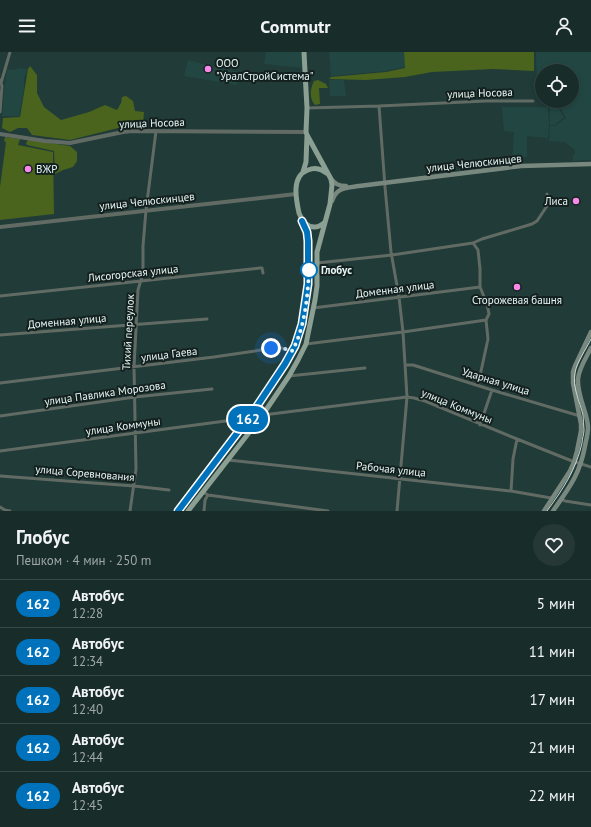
<!DOCTYPE html>
<html lang="ru">
<head>
<meta charset="utf-8">
<style>
	:root { --surface:#182c2a; --page:#253836; --text:#f1f3f6; --muted:#9fa7a8; --line:#364847 }
	body { margin:0; font-family:"PT Sans",sans-serif; background:var(--page); color:var(--text); height:100vh; display:flex; flex-direction:column; font-size:15px; white-space:nowrap }
	* { box-sizing:border-box; margin:0 }
	p { font-size:13px; color:var(--muted) }
	.icon { flex:none; width:22px; height:22px; fill:none; stroke:currentColor; stroke-width:2; stroke-linecap:round; stroke-linejoin:round }
	.map { position:relative; height:459px; overflow:hidden }
	.drawer { display:flex; flex-direction:column; background:var(--surface); flex:1 }
	.drawer>* { flex:none }
	.badge { padding:0 8px; border-radius:13px; font-size:14px; line-height:26px }
	.fabs { position:absolute; left:535px; top:12px; display:grid; gap:8px }
	.fabs a { display:grid; place-items:center; width:44px; height:44px; border-radius:50%; background:var(--surface); box-shadow:0 2px 6px #0003,0 0 0 1px var(--line); font-size:20px }
	.you { position:absolute; width:20px; height:20px; margin:-10px; border:3px solid #fff; border-radius:50%; background:#1a73e8; box-shadow:0 0 0 6px #1a73e833 }
	.map>.badge { position:absolute; translate:-50% -50%; box-shadow:0 0 0 2px #fff }
	.round { display:grid; place-items:center; flex:none; width:42px; height:42px; border-radius:21px; background:var(--page) }
	.summary { display:flex; align-items:center; justify-content:space-between; height:68px; padding:0 16px }
	h1 { font-size:19px; font-weight:600; line-height:30px }
	ul { padding:0; list-style:none }
	li { display:flex; align-items:center; gap:12px; height:48px; padding:0 16px; border-top:1px solid var(--line) }
	li div { flex:1 }
	li b { display:block; font-size:15px }
	li em { font-style:normal }
	li .badge { min-width:44px; font-weight:700; text-align:center }
	header { display:flex; justify-content:space-between; align-items:center; height:52px; padding:0 16px; background:var(--surface); font-size:18px; font-weight:600 }
	.map>svg:first-child { display:block }
</style>
</head>
<body>
<header><svg class="icon" aria-label="menu" viewBox="0 0 24 24"><path d="M4 6h16M4 12h16M4 18h16"/></svg>Commutr<svg class="icon" aria-label="person" viewBox="0 0 24 24"><circle cx="12" cy="8" r="4"/><path d="M4 21q1-7 8-7t8 7"/></svg></header>
<div class="map">
<svg width="591" height="459" viewBox="0 0 591 459">
	<rect width="100%" height="100%" fill="#203b38"/>
	<!-- built -->
	<path fill="#224743" d="M266,0H302V16L264,12Z
		M329,0H404L405,15L386,19L331,24Z
		M536,0H591V108L573,109V103L575,102V98L565,90L549,89L550,74H555L566,66L556,49H572V19H542V37H537Z
		M188,8L207,13L208,11L211,12L210,14L239,20L237,33L184,24Z
		M18,16L27,17L26,23L24,25V37L19,64H2L4,39L7,17L15,18Z
		M329,28H344L346,44H330Z
		M546,49H554L564,65L555,73H550V54Z
		M502,55H548L549,72L548,86L527,84V105H513L512,100L513,99L514,80L504,79Z"/>
	<!-- green -->
	<path fill="#4a641d" d="M404,0H534V19L493,17L432,20L405,25L366,28L329,27L331,25L386,20L405,16Z
		M30,14L37,23V41L44,55L61,68L89,60L105,53L117,58L121,51L122,45L126,44L133,49L135,59L144,60L143,73H130L70,88L32,83L27,76H18L10,80L2,76L3,66L20,65L28,17Z
		M318,28L326,32L328,36H319L320,52L315,53C309,46 310,37 314,29Z
		M5,85L20,87L18,93L53,100L54,162L0,168V135L6,90L4,89Z
		M28,88L70,94L77,100V109L73,115L63,118L55,122L54,99L27,93L26,91Z"/>
	<g fill="none" stroke-linecap="round" stroke-linejoin="round">
		<!-- minor -->
		<path stroke="#616b64" stroke-width="3" d="M0,28L2,34L0,60
			M1,31L10,0
			M379,54L385,135L391,200L399,245L403,280L407,345L397,459
			M307,56L379,54L486,49H533
			M473,191L478,198L480,217V235L487,252L489,262L486,268L488,287L478,333
			M317,211L392,203L473,191L482,187L532,172L537,169L547,154V142
			M0,244L141,229L260,216H262L263,221
			M313,256L480,235
			M0,283L207,267
			M306,292L403,280L486,268
			M406,313H413L492,338L580,364
			M289,324L365,316
			M0,331L214,305L255,299L271,296H282L292,299
			M263,363L407,345L414,346L425,349L517,387L572,409L591,415
			M0,364L135,345L212,337
			M480,373L492,338
			M0,399L248,366
			M228,408L511,439L551,446L552,447
			M0,424L134,434L169,438
			M511,439L513,407L517,387
			M203,440L208,443L328,459
			M561,447L565,449L591,453
			M0,455L5,458L10,459
			M130,459L136,417L134,315L138,238L143,221V194L146,158L156,79
			M204,459L205,448L208,443"/>
		<!-- tertiary -->
		<path stroke="#616b64" stroke-width="4" d="M0,82L45,89L70,91L123,80L132,79L306,80
			M0,175L296,142"/>
		<!-- secondary -->
		<path stroke="#79887e" stroke-width="4.5" d="M331,127C336,132 338,134 346,134
			M332,149C337,135 346,136 359,134L521,114L591,112
			M544,459L570,419L574,410L577,399L581,379V372L573,331V320L575,314L591,280
			M553,459C569,436 580,422 585,394C586,388 588,382 588,375C587,359 577,344 578,327C579,316 586,306 591,296"/>
		<!-- primary -->
		<path stroke="#8b9f92" stroke-width="5" d="M303,120L306,110L307,83L306,80L307,56L305,20L304,0
			M305,171C311,177 319,176 325,170
			M178,459C208,421 238,382 265,342C275,327 287,311 295,294C302,277 305,258 308,241C310,222 310,202 308,183C307,176 302,168 299,161C296,147 291,124 308,118C316,115 321,117 328,122
			M188,459L262,364L289,324L298,308L306,292L315,248L317,234V200L330,152L332,133L331,127L307,83"/>
		<!-- tram -->
		<path stroke="#c7d9d7" stroke-width="1" d="M547,459C563,437 576,418 582,391C582,387 584,382 584,378C584,373 583,368 583,363C580,350 572,335 575,321C577,309 586,298 591,287"/>
	</g>
	<g fill="none" stroke-linecap="round" stroke-linejoin="round">
		<!-- line casing -->
		<g stroke="#fff" stroke-width="9">
			<path id="line" d="M178,459L251,363L285,312L295,294L302,272L308,232V189L307,180L302,169"/>
		</g>
		<!-- line -->
		<use href="#line" stroke="#0072bc" stroke-width="6"/>
		<!-- walk -->
		<path stroke="#e7f7f5" stroke-width="4" stroke-dasharray="0 7.2" d="M271,296H282L292,299C305,277 308,241 309,218"/>
	</g>
	<!-- markers -->
	<g fill="#f888ea" stroke="#14201e" stroke-width="1.5">
		<circle cx="208" cy="17" r="4"/>
		<circle cx="28" cy="117" r="4"/>
		<circle cx="576" cy="149" r="4"/>
		<circle cx="517" cy="235" r="4"/>
	</g>
	<circle fill="#fff" stroke="#0072bc" stroke-width="2" cx="309" cy="218" r="8"/>
	<g text-anchor="middle" stroke-width="4" stroke-linejoin="round" paint-order="stroke">
		<!-- poi labels -->
		<g font-size="11" fill="#e7f7f5" stroke="#14201e" text-anchor="start">
			<text x="216" y="15">ООО<tspan x="216" dy="13">"УралСтройСистема"</tspan></text>
			<text x="36" y="121">ВЖР</text>
			<text x="568" y="153" text-anchor="end">Лиса</text>
			<text x="517" y="252" text-anchor="middle">Сторожевая башня</text>
		</g>
		<!-- street labels -->
		<g font-size="11" fill="#e7f7f5" stroke="#14201e">
			<text transform="translate(480 41) rotate(-2)" y="4">улица Носова</text>
			<text transform="translate(152 71) rotate(-2)" y="4">улица Носова</text>
			<text transform="translate(474 111) rotate(-6)" y="4">улица Челюскинцев</text>
			<text transform="translate(147 149) rotate(-6)" y="4">улица Челюскинцев</text>
			<text transform="translate(133 221) rotate(-6)" y="4">Лисогорская улица</text>
			<text transform="translate(395 237) rotate(-7)" y="4">Доменная улица</text>
			<text transform="translate(67 269) rotate(-5)" y="4">Доменная улица</text>
			<text transform="translate(128 280) rotate(-87)" y="4">Тихий переулок</text>
			<text transform="translate(169 302) rotate(-7)" y="4">улица Гаева</text>
			<text transform="translate(496 329) rotate(17)" y="4">Ударная улица</text>
			<text transform="translate(105 341) rotate(-8)" y="4">улица Павлика Морозова</text>
			<text transform="translate(457 354) rotate(22)" y="4">улица Коммуны</text>
			<text transform="translate(123 374) rotate(-8)" y="4">улица Коммуны</text>
			<text transform="translate(391 417) rotate(6)" y="4">Рабочая улица</text>
			<text transform="translate(85 421) rotate(5)" y="4">улица Соревнования</text>
		</g>
		<!-- stop labels -->
		<g font-size="11" font-weight="bold" fill="#e7f7f5" stroke="#14201e" text-anchor="start">
			<text x="321" y="222">Глобус</text>
		</g>
	</g>
</svg>
<div class="fabs">
<a><svg class="icon" aria-label="locate" viewBox="0 0 24 24"><circle cx="12" cy="12" r="6"/><path d="M12 2v4M12 18v4M2 12h4M18 12h4"/></svg></a>
</div>
<div class="you" style="left:271px;top:296px"></div>
<b class="badge" style="left:248px;top:367px;background:#0072bc;color:#fff">162</b>
</div>
<section class="drawer">
<div class="summary"><div><h1>Глобус</h1><p>Пешком · 4 мин · 250 m</p></div><a class="round"><svg class="icon" aria-label="heart" viewBox="0 0 24 24"><path d="M12 20l-8-8c-3-5 5-10 8-4 3-6 11-1 8 4z"/></svg></a></div>
<ul>
<li><span class="badge" style="background:#0072bc;color:#fff">162</span><div><b>Автобус</b><p>12:28</p></div><em>5 мин</em></li>
<li><span class="badge" style="background:#0072bc;color:#fff">162</span><div><b>Автобус</b><p>12:34</p></div><em>11 мин</em></li>
<li><span class="badge" style="background:#0072bc;color:#fff">162</span><div><b>Автобус</b><p>12:40</p></div><em>17 мин</em></li>
<li><span class="badge" style="background:#0072bc;color:#fff">162</span><div><b>Автобус</b><p>12:44</p></div><em>21 мин</em></li>
<li><span class="badge" style="background:#0072bc;color:#fff">162</span><div><b>Автобус</b><p>12:45</p></div><em>22 мин</em></li>
</ul>
</section>
</body>
</html>
